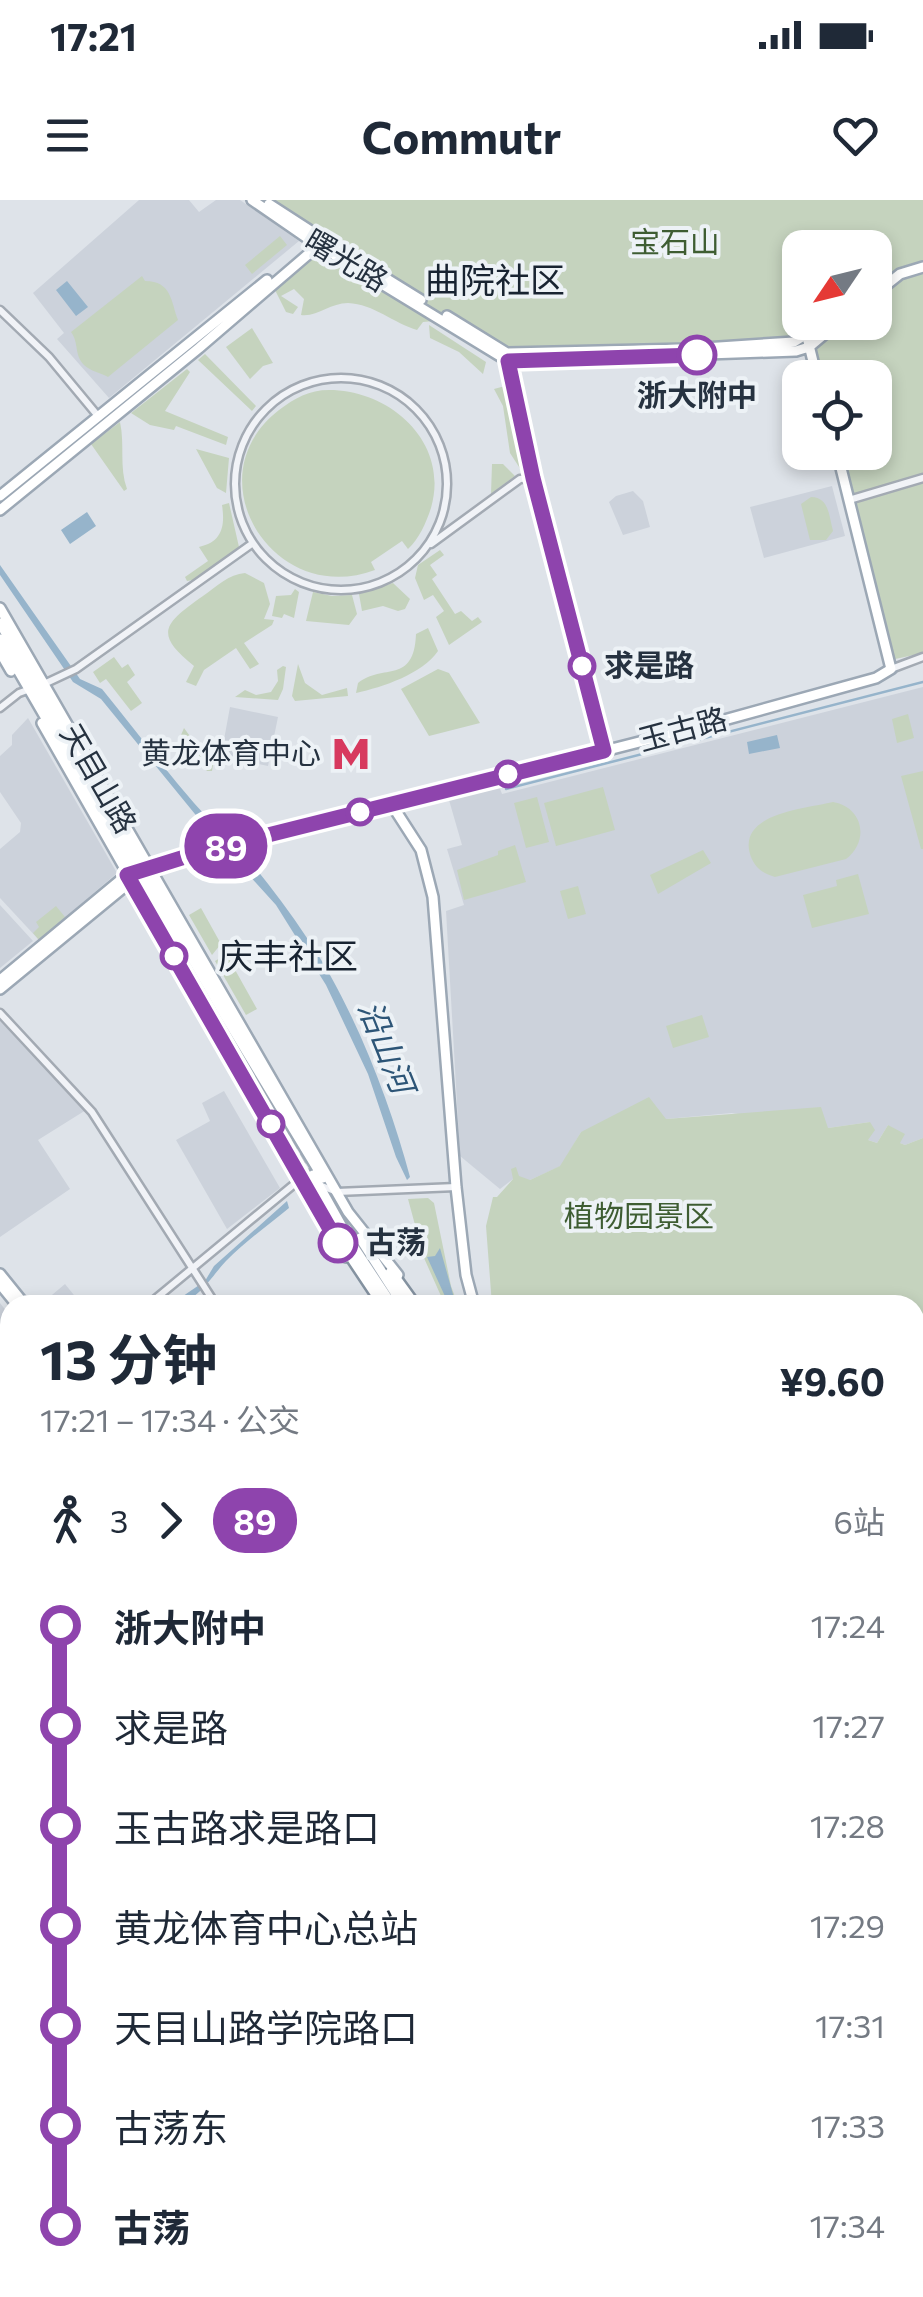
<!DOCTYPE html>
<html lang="zh">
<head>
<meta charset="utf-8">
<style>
	:root { --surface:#fff; --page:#f6f6f7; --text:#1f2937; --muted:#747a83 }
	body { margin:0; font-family:Commissioner,"Noto Sans SC",sans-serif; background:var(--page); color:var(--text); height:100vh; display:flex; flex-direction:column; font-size:38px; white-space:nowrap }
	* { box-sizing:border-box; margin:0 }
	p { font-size:32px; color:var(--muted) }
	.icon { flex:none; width:55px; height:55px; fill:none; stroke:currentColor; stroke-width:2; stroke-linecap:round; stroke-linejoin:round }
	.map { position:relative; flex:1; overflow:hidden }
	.drawer { position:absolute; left:0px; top:1095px; width:925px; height:1002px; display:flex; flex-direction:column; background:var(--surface); border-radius:30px 30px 0 0; box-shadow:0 5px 15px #0003 }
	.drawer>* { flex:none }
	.badge { padding:0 20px; border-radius:32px; font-size:35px; line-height:65px }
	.needle { width:65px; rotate:235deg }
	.controls { position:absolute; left:782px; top:30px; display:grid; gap:20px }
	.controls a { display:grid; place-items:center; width:110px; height:110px; border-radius:20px; background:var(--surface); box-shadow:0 5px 15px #0003; font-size:50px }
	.map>.badge { position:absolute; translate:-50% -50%; box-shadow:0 0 0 5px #fff }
	.legs { display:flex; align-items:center; gap:15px; height:110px; padding:0 40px; font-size:32px }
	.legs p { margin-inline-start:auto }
	.head { display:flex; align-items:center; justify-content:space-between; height:170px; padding:0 40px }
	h1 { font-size:55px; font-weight:700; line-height:75px }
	ul { padding:0 40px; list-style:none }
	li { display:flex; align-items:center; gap:35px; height:100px; font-size:38px }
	li i { display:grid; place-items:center; width:15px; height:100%; margin:0 12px; background:currentColor }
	li i::after { content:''; width:25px; height:25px; margin:-12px; border:8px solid; border-radius:50%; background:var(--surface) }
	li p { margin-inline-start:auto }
	li:first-child i { background:linear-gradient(#0000 50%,currentColor 0) }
	li:last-child i { background:linear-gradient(currentColor 50%,#0000 0) }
	.status { display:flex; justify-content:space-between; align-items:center; height:70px; padding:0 50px; background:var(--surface); direction:ltr }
	.status svg { height:28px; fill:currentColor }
	header { display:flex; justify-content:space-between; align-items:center; height:130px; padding:0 40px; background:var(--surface); font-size:45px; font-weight:700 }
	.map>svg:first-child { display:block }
</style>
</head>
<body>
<div class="status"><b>17:21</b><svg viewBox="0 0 49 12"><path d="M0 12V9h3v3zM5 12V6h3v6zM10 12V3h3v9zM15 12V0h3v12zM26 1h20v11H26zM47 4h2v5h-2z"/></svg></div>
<header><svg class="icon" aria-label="menu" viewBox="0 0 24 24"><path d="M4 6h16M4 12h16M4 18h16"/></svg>Commutr<svg class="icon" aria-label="heart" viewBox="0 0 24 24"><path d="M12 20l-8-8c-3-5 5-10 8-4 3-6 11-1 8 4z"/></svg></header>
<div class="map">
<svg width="923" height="2097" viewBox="0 0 923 2097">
	<rect width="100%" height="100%" fill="#dee3e9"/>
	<!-- built -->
	<path fill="#ccd2db" d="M139,0H189L199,12L216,0H240L299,41L109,198L57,139L64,133L33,93Z
		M832,286L845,336L764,358L750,307Z
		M633,291L643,301L650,327L623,335L609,302L616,296Z
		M923,487V938L905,945L900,943L888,925L877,943L868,940L870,922L828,928L732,913L666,919L581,932L561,966L530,980L513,979L500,989L460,956L446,711L464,705L447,649L462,645L449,600L499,586L502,594Z
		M230,507L278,517L268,566L221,556Z
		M28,518L117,673L39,740L0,698V649L20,632L21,623L0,592V556L12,545V535Z
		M0,705L33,741L0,768Z
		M0,821L86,910L38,940L70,989L0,1037Z
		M224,891L280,988L227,1029L176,940L210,921L202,903Z
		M65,1084L82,1105H40Z
		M0,1103L10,1116V1218L0,1227Z
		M0,2054L10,2066V2088H29L37,2097H0Z"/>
	<!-- green -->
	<path fill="#c5d3be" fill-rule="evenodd" d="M260,0H923V453L886,461L833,253L875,252V178L812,177L802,144L787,147L503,156ZM800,48H875V122H800Z
		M280,36L287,45L252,74L245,65Z
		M323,53L430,114L434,121L423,122L417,130C393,123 374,104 348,103C330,103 318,117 301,115L304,99L294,89L281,96L298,107L293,114L286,112L273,86L315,55Z
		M142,76L145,81C172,81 171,102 178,120L108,177C101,173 90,171 84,165C74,155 79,142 71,132Z
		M429,125L486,162L483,174L459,152L430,138Z
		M252,128L273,163L263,166L250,179L226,147Z
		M205,154L256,206L252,211L198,160Z
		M187,169L190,172L165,211L228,237L226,245L176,226L174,230L150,225L131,213Z
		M505,186L525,267L521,270L510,253L503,206L494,189Z
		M329,190C390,190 450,242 431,308C426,323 419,339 408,349L402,341L371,362L375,370C273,408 192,277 279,210C295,198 309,190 329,190Z
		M120,222C125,245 119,267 127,289L124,291L91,244Z
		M196,249L229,258L226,293L217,288Z
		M492,264H503L515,276L491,294Z
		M811,297C829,297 829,316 833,331L826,340H810L801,304Z
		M229,303L239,347L193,380L187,381L185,377L208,361L199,347C223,342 225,325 222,305Z
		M440,350L444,355L430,365L437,375L432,379L455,414L461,411L472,421L478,417L482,422L449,445L436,417L444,411L433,395L424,400L415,378L418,365Z
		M245,373L264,383L270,404L264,419L274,420L272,425L244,443L259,464L250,469L236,448L204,470L196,486L186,482L194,466C154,434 163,424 203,396C216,387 229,374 245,373Z
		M393,383L410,399L405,409L398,411L383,406L362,411L359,394Z
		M295,389L299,392L294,418L284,414L282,418L272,416L276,396L291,395Z
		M313,392L332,396L352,395L357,414L349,425L306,421Z
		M428,428L438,451C422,474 383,487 356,493L358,483C383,463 414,485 416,434Z
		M114,457L122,468L128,464L135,475L127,482L142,503L131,511L106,479L100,483L93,472Z
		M298,464L305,483L322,495L347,488L348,496L295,501L292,496Z
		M283,466L286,467L283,489L278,500L235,497L245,490L256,495L271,492L278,481L277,470Z
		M438,469L449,473L480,523L429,536L401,489Z
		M908,514L914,538L897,543L892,519Z
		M184,528L203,554L217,542L212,571H207L181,535Z
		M923,571V649H921L901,576Z
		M603,587L615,630L556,646L544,603Z
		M537,597L549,642L526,648L514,603Z
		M833,602C863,607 870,641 846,659L775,677C764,674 756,669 751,657C735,613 805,609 833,602Z
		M515,645L526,682L464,700L457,670L498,655V651Z
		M703,650L711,663L658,694L650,675Z
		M858,674L869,714L812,728L803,695L837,686L836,680Z
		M578,686L586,714L568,719L560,691Z
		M56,706L65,717L39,740L33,733L39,727L36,722Z
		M201,708L221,744L212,755L189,715Z
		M222,757L229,759L257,809L246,815L215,761Z
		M702,815L709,837L673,848L666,826Z
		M649,897L666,919L821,907L828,928L870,922L875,930L868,940L877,943L888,925L905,934L900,943L905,945L923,938V1429L915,1426V1105H492L486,1026L493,997H497L513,979L511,969L516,967L519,976L530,980L560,966L581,932Z
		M428,998L434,1003L451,1086L458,1105H445L424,1058L408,999Z"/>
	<!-- water -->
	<path fill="#96b4cb" d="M67,81L88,107L76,116L56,90Z
		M87,312L96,326L70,344L61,330Z
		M0,365L80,479L102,489C133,527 162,566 194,603C204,615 216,624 227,635C256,667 283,702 307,738C352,803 390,901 410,977L407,980L396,957L368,874L326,785L276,705L208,630L101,499L73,482L0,375Z
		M777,535L780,548L749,554L747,542Z
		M287,1001L289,1008C268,1025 245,1042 226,1061C210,1078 196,1105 170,1105L205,1081L214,1066Z
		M440,1048L456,1105H449L427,1057L435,1056Z
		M10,1872L4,1924L10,1991L0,1968V1898Z"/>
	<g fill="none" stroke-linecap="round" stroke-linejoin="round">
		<!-- stream -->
		<path stroke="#96b4cb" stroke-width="2.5" d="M506,589L923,482"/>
		<!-- highway-tunnel -->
		<path stroke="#b9c0c7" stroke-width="11" stroke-dasharray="11 5.5" stroke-linecap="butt" d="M174,741L315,984
			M317,970L363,1049
			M311,980L346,1048
			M915,1560L923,1564"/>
		<!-- minor casing -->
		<g stroke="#a3aab3" stroke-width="11">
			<path id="minor" d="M0,110L49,157L98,216
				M235 284a106 106 0 1 1 212 0a106 106 0 1 1-212 0Z
				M849,300L923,278
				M431,344L520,279L533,278
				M891,469L923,457
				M44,484L76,469L253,343
				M0,508L19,493L33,488
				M0,813L92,912L216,1105
				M148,1105L298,981L304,979L337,992L456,987
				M0,1228L10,1220
				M0,1382L10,1395
				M0,1742L10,1735
				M0,1976L10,1969
				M915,1996L923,1989
				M0,2045L10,2058
				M34,2088L41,2097
				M709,2097L722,2088"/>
		</g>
		<!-- major casing -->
		<g stroke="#9ca8b5" stroke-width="14">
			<path id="major" d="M252,0L313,42L508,161L796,151L809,147L839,122
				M269,4L357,61
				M379,74L421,100
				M875,94L900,74L923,67
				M447,116L507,153L689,149L794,142L826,122
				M808,141L817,178
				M507,155L533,278L604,551
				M0,296L267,80
				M0,310L199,148L312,51L318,39
				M0,408L348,1012L398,1075
				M0,423L227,819L323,978
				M0,439L178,746
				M0,452L11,471
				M42,523L346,1057
				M392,605L421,650L433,697L456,987L466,1075L474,1105
				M0,780L123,678L141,669L706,525L876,478L891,469L837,252
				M0,789L135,678
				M313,975L351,1043L392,1105
				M360,1038L403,1105
				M0,1074L25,1105
				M0,1084L17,1105
				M915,1430L923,1435
				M915,1547L923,1550
				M0,1557L10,1549
				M915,1565L923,1570
				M0,1566L10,1558
				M0,1748L10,1761
				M0,1759L10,1772
				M246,2088L253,2097
				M258,2088L265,2097
				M753,2088L761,2097
				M316,2097L325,2088
				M331,2097L338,2088"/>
		</g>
		<!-- highway casing -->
		<g stroke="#8492a0" stroke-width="16">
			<path id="highway" d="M346,1048L384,1105
				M391,1073L414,1105"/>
		</g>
		<!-- minor -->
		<use href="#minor" stroke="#f1f3f7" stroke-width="6"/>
		<!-- major -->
		<use href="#major" stroke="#fff" stroke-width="9"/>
		<!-- highway -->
		<use href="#highway" stroke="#fff" stroke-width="11"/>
	</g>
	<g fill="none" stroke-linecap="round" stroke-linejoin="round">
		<!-- line-1 casing -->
		<g stroke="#fff" stroke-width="22">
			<path id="line-1" d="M338,1043L127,675L204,651L604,551L533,278L508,161L697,155"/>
		</g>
		<!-- line-1 -->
		<use href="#line-1" stroke="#8e44ad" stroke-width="15"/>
	</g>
	<!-- icons -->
	<defs>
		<g id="metro-bare" transform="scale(3)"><path d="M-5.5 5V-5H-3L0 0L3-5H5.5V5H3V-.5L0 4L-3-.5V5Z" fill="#d7395e" stroke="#edf2f6" stroke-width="2.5" paint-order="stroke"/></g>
	</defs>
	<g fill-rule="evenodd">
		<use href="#metro-bare" x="351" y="554"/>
	</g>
	<!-- markers -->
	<g fill="#fff" stroke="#8e44ad" stroke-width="5">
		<circle cx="697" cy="155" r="18"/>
		<circle cx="582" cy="466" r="12"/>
		<circle cx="508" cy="574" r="12"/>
		<circle cx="360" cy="612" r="12"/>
		<circle cx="174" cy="756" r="12"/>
		<circle cx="271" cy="924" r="12"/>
		<circle cx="338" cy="1043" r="18"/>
	</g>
	<g text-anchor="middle" stroke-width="8" stroke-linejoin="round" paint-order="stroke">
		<!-- park labels -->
		<g font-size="30" fill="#3e5d32" stroke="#edf2f6">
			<text x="675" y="53">宝石山</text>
			<text x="639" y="1027">植物园景区</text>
		</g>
		<!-- street labels -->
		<g font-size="30" fill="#263240" stroke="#edf2f6">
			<text transform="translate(346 61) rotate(31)" y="10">曙光路</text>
			<text transform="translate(683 530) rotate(-15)" y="10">玉古路</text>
			<text transform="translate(98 579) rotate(60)" y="10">天目山路</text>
		</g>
		<!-- stop labels -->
		<g font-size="30" font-weight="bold" fill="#263240" stroke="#edf2f6" text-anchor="start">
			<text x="697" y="206" text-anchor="middle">浙大附中</text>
			<text x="604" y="476">求是路</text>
			<text x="366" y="1053">古荡</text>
		</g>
		<!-- poi labels -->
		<g font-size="30" fill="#263240" stroke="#edf2f6" text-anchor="end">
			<text x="321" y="564">黄龙体育中心</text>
		</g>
		<!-- water labels -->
		<g font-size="32" font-style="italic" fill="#2d5577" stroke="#edf2f6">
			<text transform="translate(386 847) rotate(68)" y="11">沿山河</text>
		</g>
		<!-- quarter labels -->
		<g font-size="35" fill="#182331" stroke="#edf2f6">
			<text x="495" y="93">曲院社区</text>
			<text x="288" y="769">庆丰社区</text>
		</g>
	</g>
</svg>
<div class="controls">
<a><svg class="needle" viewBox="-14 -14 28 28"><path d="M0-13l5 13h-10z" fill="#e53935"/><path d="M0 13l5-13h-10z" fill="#747a83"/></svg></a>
<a><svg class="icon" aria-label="locate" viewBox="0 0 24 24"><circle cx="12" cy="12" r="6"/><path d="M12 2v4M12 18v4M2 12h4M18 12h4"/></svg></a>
</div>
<b class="badge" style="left:226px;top:646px;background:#8e44ad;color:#fff">89</b>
<section class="drawer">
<div class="head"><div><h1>13 分钟</h1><p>17:21 – 17:34 · 公交</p></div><b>¥9.60</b></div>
<div class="legs"><svg class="icon" aria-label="walk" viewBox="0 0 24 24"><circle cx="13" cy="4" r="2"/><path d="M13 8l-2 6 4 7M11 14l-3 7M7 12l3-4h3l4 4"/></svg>3<svg class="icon" aria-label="forward" viewBox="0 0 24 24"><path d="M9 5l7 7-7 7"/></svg><b class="badge" style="background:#8e44ad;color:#fff">89</b><p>6站</p></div>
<ul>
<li><i style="color:#8e44ad"></i><b>浙大附中</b><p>17:24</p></li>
<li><i style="color:#8e44ad"></i><span>求是路</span><p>17:27</p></li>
<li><i style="color:#8e44ad"></i><span>玉古路求是路口</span><p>17:28</p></li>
<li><i style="color:#8e44ad"></i><span>黄龙体育中心总站</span><p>17:29</p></li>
<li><i style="color:#8e44ad"></i><span>天目山路学院路口</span><p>17:31</p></li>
<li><i style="color:#8e44ad"></i><span>古荡东</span><p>17:33</p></li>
<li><i style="color:#8e44ad"></i><b>古荡</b><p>17:34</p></li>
</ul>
</section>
</div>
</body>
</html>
